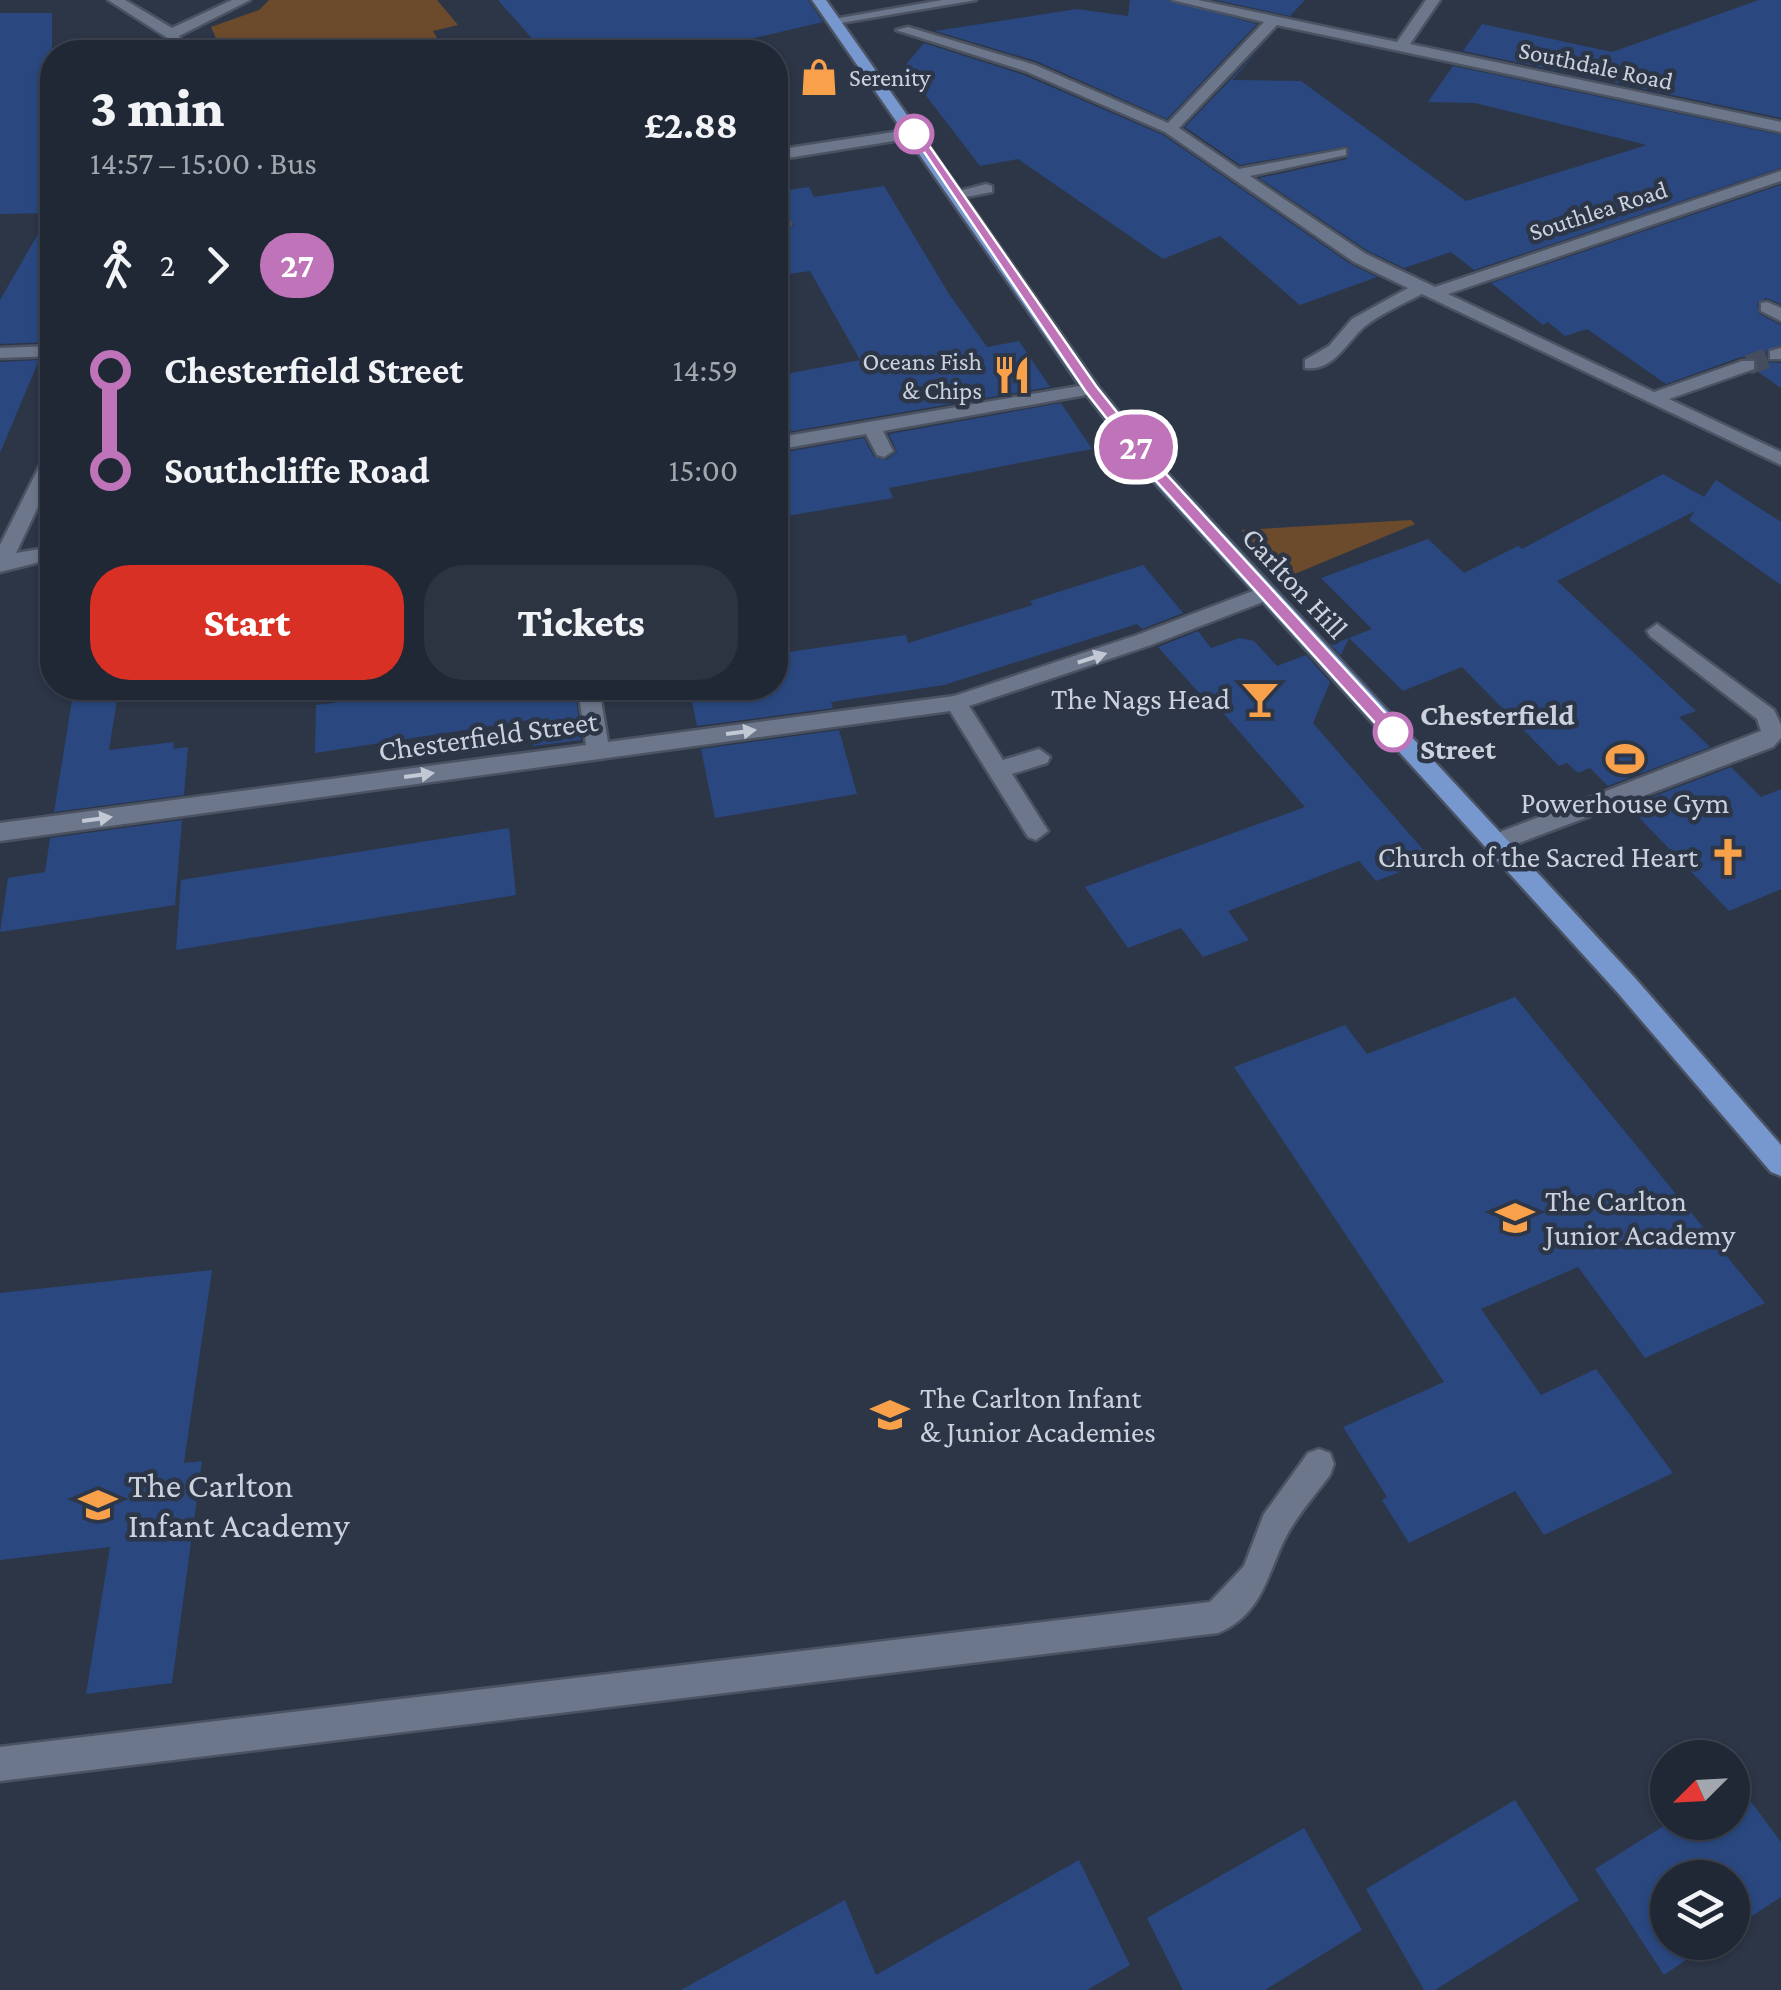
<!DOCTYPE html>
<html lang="en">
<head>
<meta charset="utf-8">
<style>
	:root { --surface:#212835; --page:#2d3441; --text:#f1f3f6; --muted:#a2a6ad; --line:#3e4450; --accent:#d93025 }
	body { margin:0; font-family:"Crimson Pro",serif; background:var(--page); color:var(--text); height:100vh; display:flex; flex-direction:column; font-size:38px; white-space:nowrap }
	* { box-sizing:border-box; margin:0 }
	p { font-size:32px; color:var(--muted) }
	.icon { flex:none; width:55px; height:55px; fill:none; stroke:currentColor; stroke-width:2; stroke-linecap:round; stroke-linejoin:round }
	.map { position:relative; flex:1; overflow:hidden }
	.drawer { position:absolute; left:40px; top:40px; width:748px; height:660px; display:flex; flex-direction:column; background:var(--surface); border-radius:40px; box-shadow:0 2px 8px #0004,0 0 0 2px var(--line) }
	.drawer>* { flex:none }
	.badge { padding:0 20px; border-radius:32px; font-size:35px; line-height:65px }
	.needle { width:65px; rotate:246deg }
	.tools { position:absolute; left:1650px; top:1740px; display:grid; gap:20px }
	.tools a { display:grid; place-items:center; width:100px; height:100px; border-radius:50%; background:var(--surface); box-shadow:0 2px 8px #0004,0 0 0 2px var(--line); font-size:50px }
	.map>.badge { position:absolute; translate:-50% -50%; box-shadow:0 0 0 5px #fff }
	.legs { display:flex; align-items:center; gap:15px; height:110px; padding:0 50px; font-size:32px }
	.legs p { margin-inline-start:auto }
	.headline { display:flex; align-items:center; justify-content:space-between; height:170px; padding:0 50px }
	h1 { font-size:55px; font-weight:800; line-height:75px }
	.action { display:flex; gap:20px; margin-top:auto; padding:20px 50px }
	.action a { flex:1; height:115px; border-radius:40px; background:var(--accent); color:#fff; font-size:40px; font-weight:800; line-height:115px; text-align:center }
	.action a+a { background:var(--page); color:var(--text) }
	ul { padding:0 50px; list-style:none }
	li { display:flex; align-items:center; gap:35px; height:100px; font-size:38px }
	li i { display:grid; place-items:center; width:15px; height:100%; margin:0 12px; background:currentColor }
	li i::after { content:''; width:25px; height:25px; margin:-12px; border:8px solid; border-radius:50%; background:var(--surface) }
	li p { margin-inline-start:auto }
	li:first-child i { background:linear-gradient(#0000 50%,currentColor 0) }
	li:last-child i { background:linear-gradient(currentColor 50%,#0000 0) }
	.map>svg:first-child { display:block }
</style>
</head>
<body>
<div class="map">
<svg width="1781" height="1990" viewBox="0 0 1781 1990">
	<rect width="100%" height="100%" fill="#2c3647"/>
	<!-- green -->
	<path fill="#6c4b2d" d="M269,0H437L458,25L433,31L445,52H222L211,27L259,10Z
		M1411,520L1415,524L1285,578L1241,530Z"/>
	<!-- building -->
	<path fill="#2a487f" d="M498,0H808L823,22L694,52H544Z
		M1130,0H1168L1257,24L1167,119L1036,61L935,31L1077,9L1128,16Z
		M1216,0H1305L1290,16Z
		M1759,0H1781V118L1463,51L1482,24L1612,52Z
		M0,13H52V330L47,342L0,344V300L50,213L0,214Z
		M1271,37L1232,80L1301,81L1466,201L1647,145L1475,103L1428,102L1453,66L1781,135V168L1474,270L1451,252L1404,268L1368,251L1259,178L1347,159L1348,146L1240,165L1185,127Z
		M924,43L1024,75L1163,135L1352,265L1377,277L1300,305L1220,236L1163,259L1018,159L980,166L904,67Z
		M1781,185V304L1766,298L1757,303L1759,314L1781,325V345L1766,351L1767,362L1781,363V388L1757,371L1754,357H1741L1666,384L1587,329L1565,336L1548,322L1543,325L1491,283Z
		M884,186L949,294L987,347L1019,341L1050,387L775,434V376L860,360L810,271L775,276V233L794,225L788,217L775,216V192L809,187L814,197Z
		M39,360L0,453V362Z
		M1061,403L1092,449L889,488L893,498L775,518V454L864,438L874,457L886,460L897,452L889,434Z
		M1663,474L1704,497L1716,480L1781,522V585L1689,520L1695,511L1557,581L1696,711L1679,717L1710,747L1608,786L1590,768L1578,773L1567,763L1559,766L1462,667L1403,691L1349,638L1341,655L1331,645L1372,629L1321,578L1428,539L1464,573L1518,546L1522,549Z
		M1143,565L1183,613L1142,629L1137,624L944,685L831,702L833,708L697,726L689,688H775V654L906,635L908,643L1033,605L1030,601Z
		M1198,631L1211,648L1240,638L1254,641L1277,666L1306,655L1330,682L1313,723L1432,860L1376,881L1359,861L1228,911L1249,940L1203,957L1181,928L1128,948L1085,887L1305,807L1204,691L1200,694L1158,647Z
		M74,688H119L109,750L174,742L173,749L188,747L184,795L54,812Z
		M454,688H575L581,740L533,746L529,720L315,753L316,705Z
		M839,730L857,794L715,818L701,749Z
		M1731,767L1761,797L1781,789V889L1729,911L1628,806Z
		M182,820L175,905L0,932L8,878L45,872L50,838Z
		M509,828L516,895L176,950L181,880Z
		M1515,997L1765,1303L1645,1358L1578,1267L1481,1309L1541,1395L1596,1369L1673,1473L1544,1535L1515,1491L1409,1543L1382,1500L1387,1497L1343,1427L1444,1382L1234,1067L1345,1025L1367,1054Z
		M212,1270L184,1463L202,1461L172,1683L86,1694L110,1547L0,1560V1293Z
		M1732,1776L1781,1842V1897L1732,1929V1878H1668V1942H1712L1664,1975L1595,1869L1670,1822H1732Z
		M1515,1800L1579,1900L1435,1990H1424L1366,1889Z
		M1304,1828L1362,1930L1265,1990H1183L1147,1918Z
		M1079,1860L1130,1965L1087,1990H681L845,1900L876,1975Z"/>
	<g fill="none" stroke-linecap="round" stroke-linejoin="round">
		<!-- minor-tunnel -->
		<path stroke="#444d5e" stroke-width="20" stroke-dasharray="20 10" stroke-linecap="butt" d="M1748,365L1776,355"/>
		<!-- minor casing -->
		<g stroke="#4b5362" stroke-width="5">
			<path id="minor" d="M108,0H125L172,28L232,0H250L179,36L189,52H175L166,37Z
				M942,0H976L835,24L828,20Z
				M1172,0H1198L1397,42L1426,0H1440L1410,44L1781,122V132L1277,25L1179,128L1239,169L1346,149V155L1250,176L1366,254L1435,287L1781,171V181L1448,294L1654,392L1742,361H1754V369L1669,399L1781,452V465L1422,294C1403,304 1380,314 1364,327C1346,343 1333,372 1305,368V360L1329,346L1352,319L1408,288L1354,262L1165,132L1025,71L896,30L908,27L1035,65L1168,123L1264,22Z
				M914,129L919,131V137L775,160V150Z
				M986,184L992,186V192L956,199L948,194Z
				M775,220L788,221L790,224L775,230Z
				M1767,302L1781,308V321L1761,311V303Z
				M52,346V356L0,358V348Z
				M1781,348V359H1770V351Z
				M1091,384L1097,385V393L883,431L893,451L884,457L877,455L866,434L775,450V438Z
				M52,453V477L16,553L52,547V559L0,572V545L43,459Z
				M1266,586L1273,588V598L1151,645L969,706L1003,760L1039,749L1050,757L1047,763L1012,774L1048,831L1036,840L1028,837L950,711L0,841V823L586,745L578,688H599L608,742L954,696L1137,635Z
				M1657,624L1774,710L1781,725V738L1773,747L1503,849H1487L1483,843L1487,837L1761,731L1757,719L1650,636L1647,631Z
				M1319,1449L1330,1453L1334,1464L1330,1475C1316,1494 1300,1512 1288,1533C1268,1568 1265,1614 1218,1633L0,1781V1747L1210,1602L1244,1566L1264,1514L1308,1453Z"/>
		</g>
		<!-- major casing -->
		<g stroke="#4b5362" stroke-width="5">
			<path id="major" d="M812,0H826L1097,385L1169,475L1635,978L1781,1145V1176L1771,1172L1617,992L1155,483L1085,393Z"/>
		</g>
		<!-- minor -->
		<use href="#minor" fill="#6c778b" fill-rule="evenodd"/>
		<!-- major -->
		<use href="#major" fill="#7797cf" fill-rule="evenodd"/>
	</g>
	<!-- one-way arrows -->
	<defs><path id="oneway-solid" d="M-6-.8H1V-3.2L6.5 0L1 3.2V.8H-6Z" transform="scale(2.5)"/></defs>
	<g fill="#c2c9d5">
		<use href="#oneway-solid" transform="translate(1092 658) rotate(-18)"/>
		<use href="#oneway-solid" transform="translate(741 732) rotate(-8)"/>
		<use href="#oneway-solid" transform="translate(419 775) rotate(-8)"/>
		<use href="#oneway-solid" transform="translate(97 819) rotate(-8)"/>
	</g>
	<!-- line-1 -->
	<path fill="#bf73b8" stroke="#fff" stroke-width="2.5" d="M910,131H919L1096,386L1167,475L1399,728V736H1387L1157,482L1086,392Z"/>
	<!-- icons -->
	<defs>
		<g id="shop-bare" transform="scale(3)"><path d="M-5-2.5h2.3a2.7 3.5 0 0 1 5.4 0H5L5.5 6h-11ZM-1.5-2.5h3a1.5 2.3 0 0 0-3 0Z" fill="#f8a14a" stroke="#2c3647" stroke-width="2.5" paint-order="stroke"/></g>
		<g id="restaurant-bare" transform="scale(3)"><path d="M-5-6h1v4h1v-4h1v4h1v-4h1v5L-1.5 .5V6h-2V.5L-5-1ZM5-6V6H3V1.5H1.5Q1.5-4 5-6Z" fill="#f8a14a" stroke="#2c3647" stroke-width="2.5" paint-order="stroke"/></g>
		<g id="bar-bare" transform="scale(3)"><path d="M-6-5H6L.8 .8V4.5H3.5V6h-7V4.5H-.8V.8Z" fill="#f8a14a" stroke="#2c3647" stroke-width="2.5" paint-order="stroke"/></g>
		<g id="stadium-bare" transform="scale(3)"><path d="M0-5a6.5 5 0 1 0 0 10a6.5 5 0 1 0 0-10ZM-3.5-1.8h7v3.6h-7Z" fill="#f8a14a" stroke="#2c3647" stroke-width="2.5" paint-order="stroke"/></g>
		<g id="church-bare" transform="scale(3)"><path d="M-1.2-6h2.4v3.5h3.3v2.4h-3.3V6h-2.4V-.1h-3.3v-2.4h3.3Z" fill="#f8a14a" stroke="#2c3647" stroke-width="2.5" paint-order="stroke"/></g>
		<g id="school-bare" transform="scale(3)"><path d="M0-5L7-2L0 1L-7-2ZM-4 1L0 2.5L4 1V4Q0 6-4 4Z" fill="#f8a14a" stroke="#2c3647" stroke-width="2.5" paint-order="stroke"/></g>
	</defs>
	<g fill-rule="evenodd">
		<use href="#shop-bare" x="819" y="77"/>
		<use href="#restaurant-bare" x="1012" y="375"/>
		<use href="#bar-bare" x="1260" y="699"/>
		<use href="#stadium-bare" x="1625" y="759"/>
		<use href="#church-bare" x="1728" y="857"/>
		<use href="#school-bare" x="1515" y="1218"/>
		<use href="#school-bare" x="890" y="1415"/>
		<use href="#school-bare" x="98" y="1505"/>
	</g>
	<!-- markers -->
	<g fill="#fff" stroke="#bf73b8" stroke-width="5">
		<circle cx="914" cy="134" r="18"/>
		<circle cx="1393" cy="732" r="18"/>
	</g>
	<g text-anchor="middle" stroke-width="9" stroke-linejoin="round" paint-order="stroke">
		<!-- far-street labels -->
		<g font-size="25" fill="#ccd2dd" stroke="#2c3647">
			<text transform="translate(1596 65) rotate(12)" y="9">Southdale Road</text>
			<text transform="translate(1598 210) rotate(-18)" y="9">Southlea Road</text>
		</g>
		<!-- far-poi labels -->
		<g font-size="25" fill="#ccd2dd" stroke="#2c3647" text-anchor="start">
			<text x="849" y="86">Serenity</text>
			<text x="982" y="370" text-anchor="end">Oceans Fish<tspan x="982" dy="29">&amp; Chips</tspan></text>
		</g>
		<!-- street labels -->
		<g font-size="30" fill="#ccd2dd" stroke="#2c3647">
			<text transform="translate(1295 583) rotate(47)" y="10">Carlton Hill</text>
			<text transform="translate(488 736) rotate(-8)" y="10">Chesterfield Street</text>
		</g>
		<!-- poi labels -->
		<g font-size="30" fill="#ccd2dd" stroke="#2c3647" text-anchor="end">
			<text x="1230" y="709">The Nags Head</text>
			<text x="1625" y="813" text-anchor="middle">Powerhouse Gym</text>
			<text x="1698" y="867">Church of the Sacred Heart</text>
			<text x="1545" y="1211" text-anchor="start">The Carlton<tspan x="1545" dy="34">Junior Academy</tspan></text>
			<text x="920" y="1408" text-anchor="start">The Carlton Infant<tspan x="920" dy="34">&amp; Junior Academies</tspan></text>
		</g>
		<!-- stop labels -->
		<g font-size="30" font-weight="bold" fill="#ccd2dd" stroke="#2c3647" text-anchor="start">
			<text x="1420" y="725">Chesterfield<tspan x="1420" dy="34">Street</tspan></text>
		</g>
		<!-- near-poi labels -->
		<g font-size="35" fill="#ccd2dd" stroke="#2c3647" text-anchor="start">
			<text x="128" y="1497">The Carlton<tspan x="128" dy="40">Infant Academy</tspan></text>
		</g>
	</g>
</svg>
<div class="tools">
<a><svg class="needle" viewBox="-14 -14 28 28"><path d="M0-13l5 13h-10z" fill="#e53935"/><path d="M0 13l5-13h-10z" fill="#a2a6ad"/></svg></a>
<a><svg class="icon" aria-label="layers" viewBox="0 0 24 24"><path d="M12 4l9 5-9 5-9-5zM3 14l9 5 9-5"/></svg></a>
</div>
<b class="badge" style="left:1136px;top:447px;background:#bf73b8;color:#fff">27</b>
<section class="drawer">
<div class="headline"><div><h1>3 min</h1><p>14:57 – 15:00 · Bus</p></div><b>£2.88</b></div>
<div class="legs"><svg class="icon" aria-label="walk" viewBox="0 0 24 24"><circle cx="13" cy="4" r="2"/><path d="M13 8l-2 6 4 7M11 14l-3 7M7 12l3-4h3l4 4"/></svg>2<svg class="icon" aria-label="forward" viewBox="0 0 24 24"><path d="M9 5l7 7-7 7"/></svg><b class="badge" style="background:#bf73b8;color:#fff">27</b></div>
<ul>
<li><i style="color:#bf73b8"></i><b>Chesterfield Street</b><p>14:59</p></li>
<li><i style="color:#bf73b8"></i><b>Southcliffe Road</b><p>15:00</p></li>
</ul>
<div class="action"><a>Start</a><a>Tickets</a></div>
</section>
</div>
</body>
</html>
